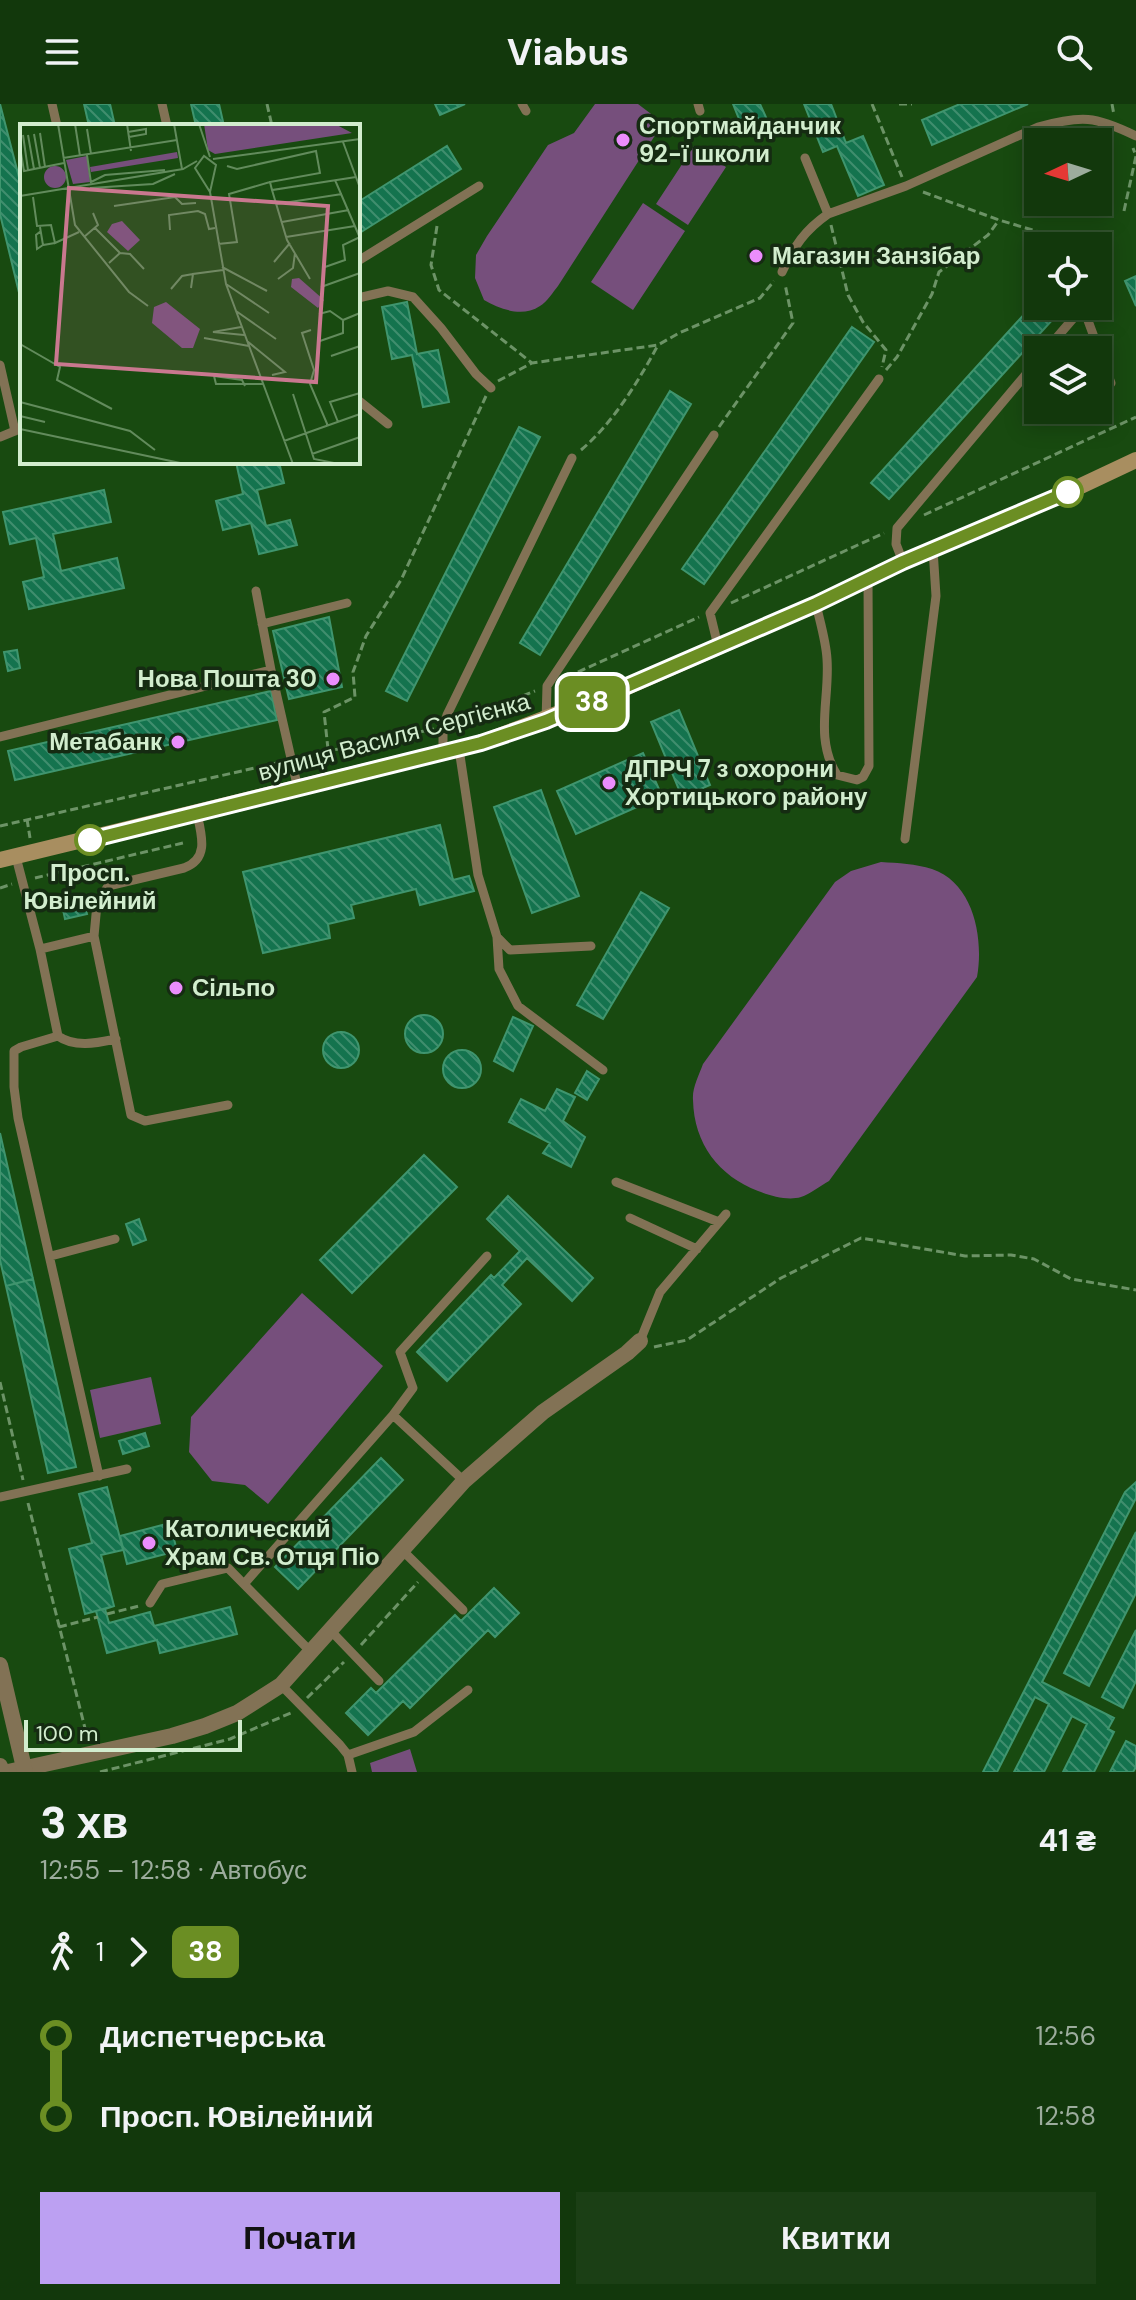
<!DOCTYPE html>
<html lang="uk">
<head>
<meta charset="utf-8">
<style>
	:root { --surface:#12380c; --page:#1b3f15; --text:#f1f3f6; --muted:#9cac9d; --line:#31522d; --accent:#bca0f2 }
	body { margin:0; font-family:"DM Sans",sans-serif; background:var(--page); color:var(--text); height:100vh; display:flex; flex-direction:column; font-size:30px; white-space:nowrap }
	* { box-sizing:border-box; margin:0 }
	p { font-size:26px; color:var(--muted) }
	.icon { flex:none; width:44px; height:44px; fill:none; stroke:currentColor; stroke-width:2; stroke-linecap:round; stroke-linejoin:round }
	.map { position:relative; height:1668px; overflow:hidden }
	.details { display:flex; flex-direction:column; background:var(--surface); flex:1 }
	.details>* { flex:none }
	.badge { padding:0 16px; border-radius:12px; font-size:28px; line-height:52px }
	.needle { width:52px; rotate:266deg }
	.buttons { position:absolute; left:1024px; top:24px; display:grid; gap:16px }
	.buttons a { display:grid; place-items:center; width:88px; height:88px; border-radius:0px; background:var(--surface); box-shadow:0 4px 20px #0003,0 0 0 2px var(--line); font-size:40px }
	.scale { position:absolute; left:24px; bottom:20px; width:218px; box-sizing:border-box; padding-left:8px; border:4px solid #d2edce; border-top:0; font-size:22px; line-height:28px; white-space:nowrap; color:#d2edce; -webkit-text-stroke:6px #152b12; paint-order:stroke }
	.map>.badge { position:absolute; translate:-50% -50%; box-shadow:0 0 0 4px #fff }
	.legs { display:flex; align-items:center; gap:12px; height:88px; padding:0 40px; font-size:26px }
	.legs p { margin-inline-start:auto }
	.headline { display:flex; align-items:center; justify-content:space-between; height:136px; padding:0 40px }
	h1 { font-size:44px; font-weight:800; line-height:60px }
	.button { display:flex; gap:16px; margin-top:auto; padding:16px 40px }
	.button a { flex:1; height:92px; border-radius:0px; background:var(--accent); color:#111; font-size:32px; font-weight:800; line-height:92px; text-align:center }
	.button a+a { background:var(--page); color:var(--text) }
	ul { padding:0 40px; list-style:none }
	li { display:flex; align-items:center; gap:28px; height:80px; font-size:30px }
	li i { display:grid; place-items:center; width:12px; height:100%; margin:0 10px; background:currentColor }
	li i::after { content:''; width:20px; height:20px; margin:-10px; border:6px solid; border-radius:50%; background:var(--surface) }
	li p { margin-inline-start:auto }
	li:first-child i { background:linear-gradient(#0000 50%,currentColor 0) }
	li:last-child i { background:linear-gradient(currentColor 50%,#0000 0) }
	header { display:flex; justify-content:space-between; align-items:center; height:104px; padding:0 40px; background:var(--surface); font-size:36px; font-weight:800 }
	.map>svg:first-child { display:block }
</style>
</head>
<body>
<header><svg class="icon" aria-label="menu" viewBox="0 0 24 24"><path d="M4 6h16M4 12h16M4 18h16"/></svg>Viabus<svg class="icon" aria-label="search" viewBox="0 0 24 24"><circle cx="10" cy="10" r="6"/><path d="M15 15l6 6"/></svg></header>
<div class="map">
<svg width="1136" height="1668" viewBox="0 0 1136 1668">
	<defs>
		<pattern id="building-back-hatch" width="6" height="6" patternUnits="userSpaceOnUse" patternTransform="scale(2)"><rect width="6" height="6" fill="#14734e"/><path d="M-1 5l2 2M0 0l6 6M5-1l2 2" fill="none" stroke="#408e6e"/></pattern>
	</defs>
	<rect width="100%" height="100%" fill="#184a10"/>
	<!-- park -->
	<path fill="#764f7c" d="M595,0H638L663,19L558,182C553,188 547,198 540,202C522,214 500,205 484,196L475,174L476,151L487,132L548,41L574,29Z
		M694,42L726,63L688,121L656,100Z
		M643,99L685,127L633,206L591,178Z
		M881,758C898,759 916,760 932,765C974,779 984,835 977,873L829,1077C820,1082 810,1090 801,1093C788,1097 771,1092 758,1087C719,1072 694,1040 693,996C692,984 699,971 703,960L835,778L851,767Z
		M302,1189L383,1262L268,1400L245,1381L212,1377L189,1348L191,1313Z
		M151,1273L161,1320L100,1334L90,1286Z
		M410,1645L417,1668H372L370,1659Z"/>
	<!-- building -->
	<path fill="url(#building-back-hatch)" stroke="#3f956e" stroke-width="2" d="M0,0L22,85V201L0,110Z
		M84,0H110L115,22H89Z
		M191,0H219L224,22H196Z
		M435,0H465L440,11Z
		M733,0H760L769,20L745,30Z
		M804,0H831L846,39L863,32L884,81L858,92L837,42L823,48Z
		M960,0H1028L932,41L922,16Z
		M447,42L461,65L358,130V98Z
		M1136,172V202L1125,177Z
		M1038,195V202H1065L889,395L871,379Z
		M407,198L417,250L438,246L449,298L423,303L412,251L392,255L382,203Z
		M852,223L874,238L704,480L682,465Z
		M670,287L691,300L540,551L520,539Z
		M519,323L540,333L407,597L386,587Z
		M236,358H279L284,379L257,386L266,422L290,416L297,441L259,450L251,419L223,426L216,397L243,390Z
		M104,386L111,418L53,430L61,467L117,454L124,484L29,505L23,478L44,473L36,434L10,440L3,408Z
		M329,513L342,583L289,595L273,527Z
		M17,546L20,564L8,567L4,548Z
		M271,587L277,616L15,676L8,647Z
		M679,606L710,681L682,693L651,618Z
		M643,649L662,692L576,730L557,687Z
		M541,686L579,792L532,809L494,703Z
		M440,721L453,776L469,772L474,787L420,801L416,785L351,801L354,814L328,820L330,834L263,849L243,768Z
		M641,788L669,804L603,915L577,901Z
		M82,791L87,810L65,815L61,796Z
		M405 930a19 19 0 1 1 38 0a19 19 0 1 1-38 0Z
		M513,913L533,922L513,967L494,957Z
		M323 946a18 18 0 1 1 36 0a18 18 0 1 1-36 0Z
		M443 965a19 19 0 1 1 38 0a19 19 0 1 1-38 0Z
		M587,967L599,975L587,996L575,989Z
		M557,985L575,993L563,1017L585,1033L571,1063L543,1049L550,1039L509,1018L521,995L545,1007Z
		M0,1029L33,1175L6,1182L0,1156Z
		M424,1051L457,1083L352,1189L320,1156Z
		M508,1092L593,1174L572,1197L527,1154L502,1181L521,1200L447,1277L417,1248L491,1171L494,1174L520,1147L487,1115Z
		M139,1115L146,1136L133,1141L126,1120Z
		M33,1175L76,1363L48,1369L6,1182Z
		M145,1329L149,1342L123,1350L119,1337Z
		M381,1354L403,1376L298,1485L275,1463Z
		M1136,1378V1394L1042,1578L1114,1614L1108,1625L1114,1628L1094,1668H1063L1087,1620L1072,1612L1044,1668H1014L1049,1600L1035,1593L997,1668H983L1125,1388Z
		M107,1383L123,1446L101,1451L114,1502L85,1510L69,1445L92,1439L79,1390Z
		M107,1383L123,1446L101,1451L114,1502L105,1505L109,1519L150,1508L154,1522L230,1503L237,1530L160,1549L157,1536L107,1549L96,1507L85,1510L69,1445L92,1439L79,1390Z
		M170,1419L177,1447L127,1460L120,1432Z
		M1136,1428V1489L1089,1582L1064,1569Z
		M494,1484L519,1509L495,1533L488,1526L410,1604L403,1597L368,1631L346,1609L371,1584L376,1589L455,1511L461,1517Z
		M1136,1526V1577L1123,1604L1102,1593Z
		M1126,1637L1136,1642V1663L1133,1668H1110Z"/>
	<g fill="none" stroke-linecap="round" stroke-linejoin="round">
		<!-- path -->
		<path stroke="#6c9366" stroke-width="3" stroke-dasharray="8 4" stroke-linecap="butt" d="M267,0L272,22
			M872,0L902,73
			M899,0H912
			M1112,0L1114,11
			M923,88L999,116L1086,142
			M1124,107L1136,52L1133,44
			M831,121L848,191L863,218L886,246L882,263
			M437,122L431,161L439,186L532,259
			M1067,134L1095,132
			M886,266L897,253L932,190L939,168L988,131L999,116
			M498,277L532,259L658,241L679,229L760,194L774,177
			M719,323L793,219L785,180
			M581,346C613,319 638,278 658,241
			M924,411L1136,313
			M731,499L884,429
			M567,573L699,513
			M456,619L535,587
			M328,645L324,608L355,593L353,568L366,532L401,476L486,292
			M300,653L434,625
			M27,715L30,734
			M0,722L281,658
			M35,774L183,739
			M0,784L12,780
			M654,1243L687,1236L781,1174L861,1134L965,1152L1011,1151L1034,1155L1071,1175L1136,1186
			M0,1278L23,1376
			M28,1399L88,1636
			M107,1510L139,1502
			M59,1523L98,1513
			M361,1541L418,1478
			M307,1594L344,1558
			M100,1668L230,1635L293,1608"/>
		<!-- service -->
		<path stroke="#827255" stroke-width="9" d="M52,0L57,22
			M162,0L167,22
			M522,0L526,7
			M698,0L700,7
			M805,54L828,110L906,82L1038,23C1082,11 1095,12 1136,32
			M358,157L479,82
			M782,168C794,142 805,126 828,110
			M358,194L388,187L413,193L441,224L476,270L491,284
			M1046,246L1083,203L1111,279
			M0,261L15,327
			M358,296L388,320
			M0,333L22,324
			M903,458L896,440L897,424L1038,256
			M256,487L271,566
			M816,500C820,518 826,537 827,555C830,595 814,634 837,671L857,676L863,673L869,662L868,476
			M262,520L347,499
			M718,542L710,509L879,275
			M546,617L547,582L714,331
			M0,633L271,566L298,685
			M459,645L478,771L497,833L510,846L591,842
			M443,648V624L447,611L572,354
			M197,710C202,732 209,755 184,764L108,782L97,800L94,832L131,1011L145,1017L228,1001
			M905,735L936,492L933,445
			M16,753L40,845L94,832
			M497,833L499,865L518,902L603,966
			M40,845L58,932L21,943L14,947V983L18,1014L99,1372
			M58,932C75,944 97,939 116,935
			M616,1078L719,1118
			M630,1114L697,1145
			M51,1152L115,1135
			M640,1237L660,1188L726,1110
			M393,1311L413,1284L400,1248L487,1152
			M0,1393L127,1365
			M402,1446L463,1506
			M244,1480L393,1311L464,1377
			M150,1499L162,1480L228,1464L312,1549
			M331,1527L379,1577
			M281,1581L340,1641L348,1651L352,1668
			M348,1651L414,1628L468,1586"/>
		<!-- minor -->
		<path stroke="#827255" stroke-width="16" d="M8,1668L172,1632L205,1622L237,1609L281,1581L464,1377L543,1308L627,1249L640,1237"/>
		<!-- tertiary -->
		<path stroke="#827255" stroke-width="16" d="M0,1561L25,1668
			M0,1662L2,1668"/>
		<!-- secondary -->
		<path stroke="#a88e60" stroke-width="16" d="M0,756L481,639L625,584L816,500L903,458L1068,388L1136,356"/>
	</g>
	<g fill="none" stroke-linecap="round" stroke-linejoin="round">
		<!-- line-1 casing -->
		<g stroke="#fff" stroke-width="18">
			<path id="line-1" d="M90,736L481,639L546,617L816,500L903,458L1068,388"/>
		</g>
		<!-- line-1 -->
		<use href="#line-1" stroke="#6b8e23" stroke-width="12"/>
	</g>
	<!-- markers -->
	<g fill="#eb8dfc" stroke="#152b12" stroke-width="3">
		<circle cx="623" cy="36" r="8"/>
		<circle cx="756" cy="152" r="8"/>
		<circle cx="333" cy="575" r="8"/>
		<circle cx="178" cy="638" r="8"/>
		<circle cx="609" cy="679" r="8"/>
		<circle cx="176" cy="884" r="8"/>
		<circle cx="149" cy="1439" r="8"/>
	</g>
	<g fill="#fff" stroke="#6b8e23" stroke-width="4">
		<circle cx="1068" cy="388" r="14"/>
		<circle cx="90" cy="736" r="14"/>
	</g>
	<g text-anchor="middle" stroke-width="7" stroke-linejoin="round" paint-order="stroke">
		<!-- poi labels -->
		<g font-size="24" font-weight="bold" fill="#d2edce" stroke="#152b12" text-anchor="start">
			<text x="639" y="30">Спортмайданчик<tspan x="639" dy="28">92-ї школи</tspan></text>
			<text x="772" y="160">Магазин Занзібар</text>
			<text x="317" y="583" text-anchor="end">Нова Пошта 30</text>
			<text x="162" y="646" text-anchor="end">Метабанк</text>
			<text x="625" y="673">ДПРЧ 7 з охорони<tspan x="625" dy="28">Хортицького району</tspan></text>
			<text x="192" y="892">Сільпо</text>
			<text x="165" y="1433">Католический<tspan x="165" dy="28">Храм Св. Отця Піо</tspan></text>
		</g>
		<!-- street labels -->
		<g font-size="24" fill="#d2edce" stroke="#152b12">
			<text transform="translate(394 633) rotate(-15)" y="8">вулиця Василя Сергієнка</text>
		</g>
		<!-- stop labels -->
		<g font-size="24" font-weight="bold" fill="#d2edce" stroke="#152b12">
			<text x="90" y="777">Просп.<tspan x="90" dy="28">Ювілейний</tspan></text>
		</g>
	</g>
	<!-- overview -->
	<g transform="translate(20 20)">
		<rect width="340" height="340" fill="#184a10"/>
		<path d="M67,32L70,58L53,60L46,36ZM24 53a11 11 0 1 1 22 0a11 11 0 1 1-22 0Z" fill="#764f7c"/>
		<path d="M157,28L158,34L71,48L70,43Z" fill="#764f7c"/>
		<path d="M184,0H315L332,9L195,30L188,26ZM102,97L120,116L108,127L87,108L92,100ZM279,154L304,176L298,184L271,163L272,155ZM146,178L180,205L173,224H162L132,199L134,183Z" fill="#764f7c"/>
		<path fill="none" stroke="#628b5c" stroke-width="2" d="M38,0L55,101L109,168L128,182M55,0L60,32M107,0L111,27M154,0L162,45M179,0L190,33M67,5L71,30M108,8L126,5V10L109,13M20,9L25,43M14,10L20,44M3,11L8,46M8,11L14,45M323,18L340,64M0,23L4,47L44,39M67,31L71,59M43,34L157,16M193,35L340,15M207,42L217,45L296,27L300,49L250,58L252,66L336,53M315,56L340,114M71,58L85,51L145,46M70,64L133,60L155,50M252,66L267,116L290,155M190,68L175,44L184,32L196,41L190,68L206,160L273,340M0,72L163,45L177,37M13,73L17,102L31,101L35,119L59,108M257,80L322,70M94,82L155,73L162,80L176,79M262,98L329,86M20,103L23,121L35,119M75,104L100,129L89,139M150,106L149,91L178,87L185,90L189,105L195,104M21,107L16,111L17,125L23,121M64,113L78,101L73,89M266,113L335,102M198,120L217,118L209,70L250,58M100,129L110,130L124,145M254,138L270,119M202,143L247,167M305,143L325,136L323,121L340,113M258,155L273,144L275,129M206,160L249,189M301,163L340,149M171,164L173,150L203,146M151,165L162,152L173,150M216,187L256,215M299,190L310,187L323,196L340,189M221,203L193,208L224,211M291,206L282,209L294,246L290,260L308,302M184,214L229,222M227,217L265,248L252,251M300,217L323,209V196M0,220L40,243L37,256L92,285M311,232L340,222M194,252L196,260H243M194,252L222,256L225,262M273,270L294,335L319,340M0,278L110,307L135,326M0,292L25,298M318,298L310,278L340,269M0,305L165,340M264,317L340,290M292,330L340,313"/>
		<path fill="#c9788f" fill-opacity="0.15" stroke="#c9788f" stroke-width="4" d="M49,64L308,82L296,258L36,240Z"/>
		<rect width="340" height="340" fill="none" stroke="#d2edce" stroke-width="4"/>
	</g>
</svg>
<div class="buttons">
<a><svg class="needle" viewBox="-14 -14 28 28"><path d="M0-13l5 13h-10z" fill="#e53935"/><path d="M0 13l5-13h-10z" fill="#9cac9d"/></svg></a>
<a><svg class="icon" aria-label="locate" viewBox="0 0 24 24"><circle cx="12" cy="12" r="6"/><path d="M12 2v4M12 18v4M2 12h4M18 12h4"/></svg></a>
<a><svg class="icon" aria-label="layers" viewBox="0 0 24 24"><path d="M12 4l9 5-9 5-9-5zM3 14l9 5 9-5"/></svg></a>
</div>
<div class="scale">100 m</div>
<b class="badge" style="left:592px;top:598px;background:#6b8e23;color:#fff">38</b>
</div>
<section class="details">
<div class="headline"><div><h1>3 хв</h1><p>12:55 – 12:58 · Автобус</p></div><b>41 ₴</b></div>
<div class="legs"><svg class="icon" aria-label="walk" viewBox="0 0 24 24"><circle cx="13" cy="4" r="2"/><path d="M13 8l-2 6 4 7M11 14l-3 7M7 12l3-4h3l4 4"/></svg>1<svg class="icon" aria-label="forward" viewBox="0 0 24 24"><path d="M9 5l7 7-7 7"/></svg><b class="badge" style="background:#6b8e23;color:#fff">38</b></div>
<ul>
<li><i style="color:#6b8e23"></i><b>Диспетчерська</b><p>12:56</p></li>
<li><i style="color:#6b8e23"></i><b>Просп. Ювілейний</b><p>12:58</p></li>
</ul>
<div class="button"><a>Почати</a><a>Квитки</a></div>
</section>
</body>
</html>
